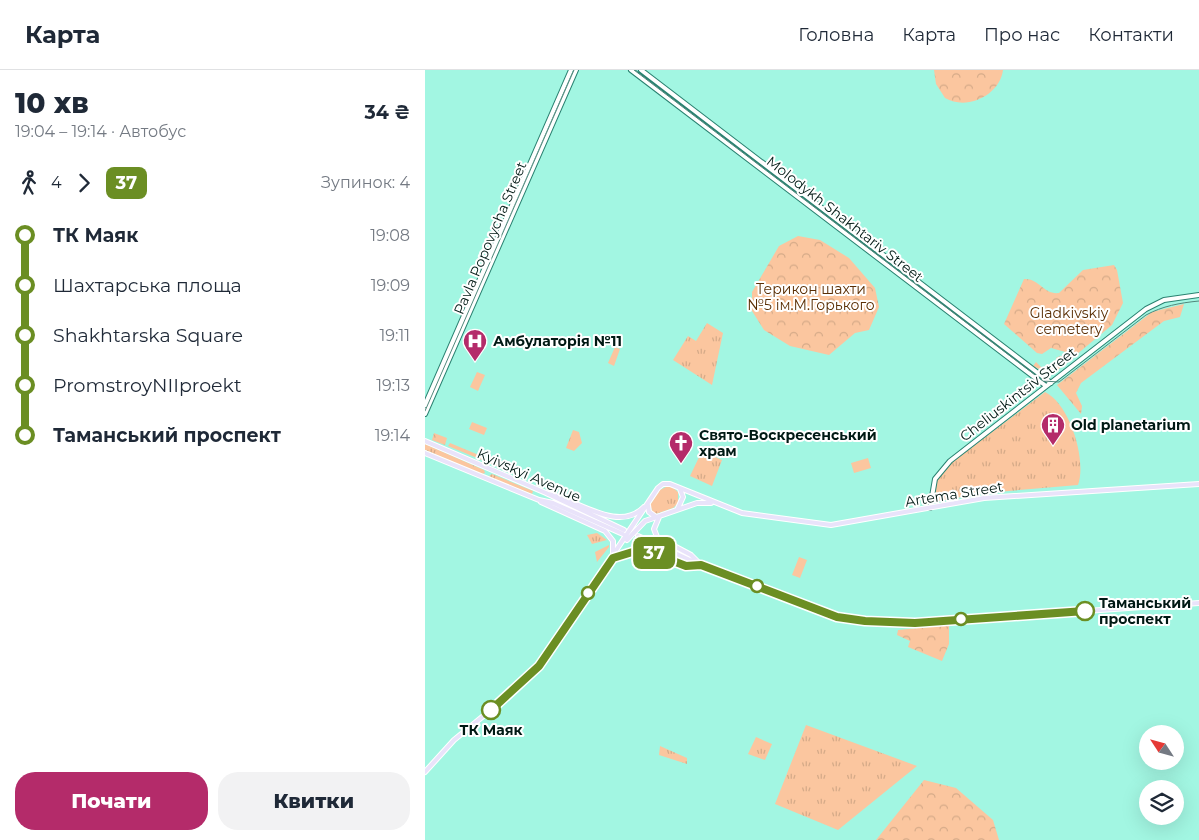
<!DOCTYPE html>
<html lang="uk">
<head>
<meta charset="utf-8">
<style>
	:root { --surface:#fff; --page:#f2f2f3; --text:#1f2937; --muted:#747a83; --line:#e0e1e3; --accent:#b42b6a }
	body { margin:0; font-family:Montserrat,sans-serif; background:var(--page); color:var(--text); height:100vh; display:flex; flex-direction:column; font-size:19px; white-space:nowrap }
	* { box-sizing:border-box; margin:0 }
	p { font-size:16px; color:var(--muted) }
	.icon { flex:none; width:28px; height:28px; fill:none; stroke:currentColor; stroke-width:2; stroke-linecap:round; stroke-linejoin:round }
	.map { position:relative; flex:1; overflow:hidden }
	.panel { display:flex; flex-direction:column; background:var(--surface); width:425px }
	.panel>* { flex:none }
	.badge { padding:0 10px; border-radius:8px; font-size:18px; line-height:32px }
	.needle { width:32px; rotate:306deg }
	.buttons { position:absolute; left:714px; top:655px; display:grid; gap:10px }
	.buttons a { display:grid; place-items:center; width:45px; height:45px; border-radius:50%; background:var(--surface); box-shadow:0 5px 20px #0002; font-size:25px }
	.map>.badge { position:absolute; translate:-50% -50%; box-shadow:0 0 0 2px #fff }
	.legs { display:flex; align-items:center; gap:8px; height:55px; padding:0 15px; font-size:16px }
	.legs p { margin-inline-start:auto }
	.head { display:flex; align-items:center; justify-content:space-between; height:85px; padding:0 15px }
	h1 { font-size:28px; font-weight:800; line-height:38px }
	.button { display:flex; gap:10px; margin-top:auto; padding:10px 15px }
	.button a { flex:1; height:58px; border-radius:20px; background:var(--accent); color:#fff; font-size:20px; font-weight:800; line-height:58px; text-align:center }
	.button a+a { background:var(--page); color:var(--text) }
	ul { padding:0 15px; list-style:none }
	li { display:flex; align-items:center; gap:18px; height:50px; font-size:19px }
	li i { display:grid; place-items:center; width:8px; height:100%; margin:0 6px; background:currentColor }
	li i::after { content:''; width:12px; height:12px; margin:-6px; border:4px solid; border-radius:50%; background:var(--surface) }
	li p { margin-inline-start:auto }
	li:first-child i { background:linear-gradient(#0000 50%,currentColor 0) }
	li:last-child i { background:linear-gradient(currentColor 50%,#0000 0) }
	header { display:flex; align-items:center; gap:30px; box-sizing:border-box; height:70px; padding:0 25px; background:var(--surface); border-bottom:1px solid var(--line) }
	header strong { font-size:24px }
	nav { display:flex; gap:28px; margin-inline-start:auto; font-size:18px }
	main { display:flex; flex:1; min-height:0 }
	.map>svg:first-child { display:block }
</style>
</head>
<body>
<header>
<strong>Карта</strong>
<nav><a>Головна</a><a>Карта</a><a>Про нас</a><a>Контакти</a></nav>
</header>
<main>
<section class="panel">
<div class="head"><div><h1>10 хв</h1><p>19:04 – 19:14 · Автобус</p></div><b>34 ₴</b></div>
<div class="legs"><svg class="icon" aria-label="walk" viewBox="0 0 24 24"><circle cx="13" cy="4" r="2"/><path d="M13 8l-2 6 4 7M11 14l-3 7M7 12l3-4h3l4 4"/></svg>4<svg class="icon" aria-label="forward" viewBox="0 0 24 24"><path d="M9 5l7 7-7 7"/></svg><b class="badge" style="background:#6b8e23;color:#fff">37</b><p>Зупинок: 4</p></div>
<ul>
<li><i style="color:#6b8e23"></i><b>ТК Маяк</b><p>19:08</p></li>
<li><i style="color:#6b8e23"></i><span>Шахтарська площа</span><p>19:09</p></li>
<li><i style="color:#6b8e23"></i><span>Shakhtarska Square</span><p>19:11</p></li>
<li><i style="color:#6b8e23"></i><span>PromstroyNIIproekt</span><p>19:13</p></li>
<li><i style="color:#6b8e23"></i><b>Таманський проспект</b><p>19:14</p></li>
</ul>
<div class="button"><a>Почати</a><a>Квитки</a></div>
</section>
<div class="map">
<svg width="774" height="770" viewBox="0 0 774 770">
	<defs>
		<pattern id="grass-tufts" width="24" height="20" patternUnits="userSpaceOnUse" patternTransform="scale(1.25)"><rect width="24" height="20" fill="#fbc69f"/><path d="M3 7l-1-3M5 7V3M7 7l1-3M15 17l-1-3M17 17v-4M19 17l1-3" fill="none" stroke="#d5aa88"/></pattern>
		<pattern id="forest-crowns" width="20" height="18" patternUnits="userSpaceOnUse" patternTransform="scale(1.25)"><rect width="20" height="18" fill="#fbc69f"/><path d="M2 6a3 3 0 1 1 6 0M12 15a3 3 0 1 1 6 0" fill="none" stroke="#d5aa88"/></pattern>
	</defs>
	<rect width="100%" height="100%" fill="#a2f6e2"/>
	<!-- grass -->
	<path fill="url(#grass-tufts)" d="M282,253L298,263L287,315L248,290L263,266L271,271Z
		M635,286L647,289L626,305L608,296L611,292L620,301C625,300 632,294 631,288Z
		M620,322C645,334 662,390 653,415L560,423L514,431L509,429L511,411L522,396Z
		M47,352L62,358L59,365L44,359Z
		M148,360L154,362L157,373L149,381L141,378Z
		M0,374L59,400L60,403L57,404L0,380Z
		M277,381L297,390L287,416L265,406Z
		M67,404L108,421L107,424L66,408L64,406Z
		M241,417H247L253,422V433L248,438L231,444L228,443L225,435L235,420Z
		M172,463L182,470L167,474L162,465Z
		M184,475V477L172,492L170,482Z
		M381,655L492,696L413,760L350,734Z
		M331,667L347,674L340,690L323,684Z
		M235,676L262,688V694L234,685Z"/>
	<!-- forest -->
	<path fill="url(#forest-crowns)" d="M509,0H578C575,25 542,41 520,28L511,14Z
		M373,166L395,170L424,188L450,218L454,237L444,260L430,263L404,285L365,276L339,260L327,241V222L354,176Z
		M689,195L692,200L698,233L687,255L651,285L626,278L617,284L612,283L579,254L599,209C614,208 619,225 634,223L658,200Z
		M759,234L755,247L739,251L656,313L651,323L657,336L656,344L632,315L727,242Z
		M9,363L22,368L20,375L7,370Z
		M25,373L97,403L96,406L23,376Z
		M524,555V574L517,591L483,577L485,571L472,565L473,560Z
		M499,710L531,718L568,750L574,770H451Z"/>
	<!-- garden -->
	<path fill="#fbc69f" d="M190,277L195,279L189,296L183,293Z
		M52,302L60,305L53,321L45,317Z
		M443,388L446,398L429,403L426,393Z
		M374,487L382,490L375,508L367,505Z"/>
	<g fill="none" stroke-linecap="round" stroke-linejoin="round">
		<!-- primary-tunnel -->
		<path stroke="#8ad5c3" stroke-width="4" stroke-dasharray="4 2" stroke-linecap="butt" d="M199,460L213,466"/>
		<!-- secondary casing -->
		<g stroke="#2a8271" stroke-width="6">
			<path id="secondary" d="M206,0L621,316
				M216,0L626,313
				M0,335L146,0
				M0,344L151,0
				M505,438L510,409L525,391L721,239L739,230L774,225"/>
		</g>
		<!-- primary casing -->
		<g stroke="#fff" stroke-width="6">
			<path id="primary" d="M0,371L121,423L199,460
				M0,383L114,430L128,433L198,464
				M123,424C152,429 193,464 219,437
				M116,432L180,461L188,471V485
				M223,435L224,442L231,447
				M253,438L258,427L255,419
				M234,447L229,459L232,467L266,485L274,493
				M213,466L267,491L412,547L440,551L490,553L774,533
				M202,470L220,451L272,433H286
				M211,470L260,492L267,491
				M188,488C196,485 205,481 214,481C236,480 252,497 274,495
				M0,702L29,670L84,625L113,596L233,418L238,414H245L317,443L406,455L559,428L774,414"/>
		</g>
		<!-- secondary -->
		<use href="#secondary" stroke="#fff" stroke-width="4"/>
		<!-- primary -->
		<use href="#primary" stroke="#e9e3fa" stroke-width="4"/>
		<!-- tram -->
		<path stroke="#51877b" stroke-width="1" d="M209,0L618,311L634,312L721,245C738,236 754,233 774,231
			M0,341L149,0"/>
	</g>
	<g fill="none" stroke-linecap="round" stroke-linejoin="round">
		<!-- line-1 casing -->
		<g stroke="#fff" stroke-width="11">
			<path id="line-1" d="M66,640L114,596L188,488L214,480L225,482L261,496L276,495L412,547L440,551L490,553L660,541"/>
		</g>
		<!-- line-1 -->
		<use href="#line-1" stroke="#6b8e23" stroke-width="8"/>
	</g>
	<!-- icons -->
	<defs>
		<g id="hospital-pin" transform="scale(1.25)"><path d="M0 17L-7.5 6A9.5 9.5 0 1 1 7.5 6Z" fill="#b42b6a" stroke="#fff"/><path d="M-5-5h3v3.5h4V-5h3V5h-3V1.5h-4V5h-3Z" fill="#fff"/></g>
		<g id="building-pin" transform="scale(1.25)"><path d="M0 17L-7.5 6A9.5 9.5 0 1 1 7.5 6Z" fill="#b42b6a" stroke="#fff"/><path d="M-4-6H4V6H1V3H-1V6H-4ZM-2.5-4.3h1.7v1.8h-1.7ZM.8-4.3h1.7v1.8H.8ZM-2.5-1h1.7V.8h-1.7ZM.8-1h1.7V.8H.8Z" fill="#fff"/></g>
		<g id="church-pin" transform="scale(1.25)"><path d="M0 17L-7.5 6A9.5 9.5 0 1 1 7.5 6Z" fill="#b42b6a" stroke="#fff"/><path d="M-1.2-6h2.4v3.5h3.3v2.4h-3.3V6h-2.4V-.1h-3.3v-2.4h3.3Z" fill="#fff"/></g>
	</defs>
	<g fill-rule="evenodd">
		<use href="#hospital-pin" x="50" y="271"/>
		<use href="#building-pin" x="628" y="355"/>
		<use href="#church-pin" x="256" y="373"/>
	</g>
	<!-- markers -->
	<g fill="#fff" stroke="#6b8e23" stroke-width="2.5">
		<circle cx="332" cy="516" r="6"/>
		<circle cx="163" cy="523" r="6"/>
		<circle cx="660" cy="541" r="9"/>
		<circle cx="536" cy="549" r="6"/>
		<circle cx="66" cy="640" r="9"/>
	</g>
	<g text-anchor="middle" stroke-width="4" stroke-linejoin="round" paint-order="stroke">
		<!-- street labels -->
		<g font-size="14" fill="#001914" stroke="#fff">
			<text transform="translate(420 149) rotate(38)" y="5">Molodykh Shakhtariv Street</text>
			<text transform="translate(65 168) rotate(-67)" y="5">Pavla Popovycha Street</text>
			<text transform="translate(593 324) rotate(-38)" y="5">Cheliuskintsiv Street</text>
			<text transform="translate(104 405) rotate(24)" y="5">Kyivskyi Avenue</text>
			<text transform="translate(529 424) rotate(-9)" y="5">Artema Street</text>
		</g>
		<!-- park labels -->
		<g font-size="14" fill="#5a2e04" stroke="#fff">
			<text x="386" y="224">Терикон шахти<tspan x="386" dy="16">№5 ім.М.Горького</tspan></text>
			<text x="644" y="248">Gladkivskiy<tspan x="644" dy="16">cemetery</tspan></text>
		</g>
		<!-- poi labels -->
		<g font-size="14" font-weight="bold" fill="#001914" stroke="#fff" text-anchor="start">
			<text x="68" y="276">Амбулаторія №11</text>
			<text x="646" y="360">Old planetarium</text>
			<text x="274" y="370">Свято-Воскресенський<tspan x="274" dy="16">храм</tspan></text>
		</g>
		<!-- stop labels -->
		<g font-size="14" font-weight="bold" fill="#001914" stroke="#fff" text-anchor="start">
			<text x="674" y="538">Таманський<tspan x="674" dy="16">проспект</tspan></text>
			<text x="66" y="665" text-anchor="middle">ТК Маяк</text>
		</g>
	</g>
</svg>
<div class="buttons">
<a><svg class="needle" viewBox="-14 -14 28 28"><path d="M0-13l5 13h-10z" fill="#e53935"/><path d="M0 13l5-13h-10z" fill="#747a83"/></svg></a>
<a><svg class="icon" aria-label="layers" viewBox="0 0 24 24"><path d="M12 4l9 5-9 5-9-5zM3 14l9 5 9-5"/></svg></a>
</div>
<b class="badge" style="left:229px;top:483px;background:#6b8e23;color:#fff">37</b>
</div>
</main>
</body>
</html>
